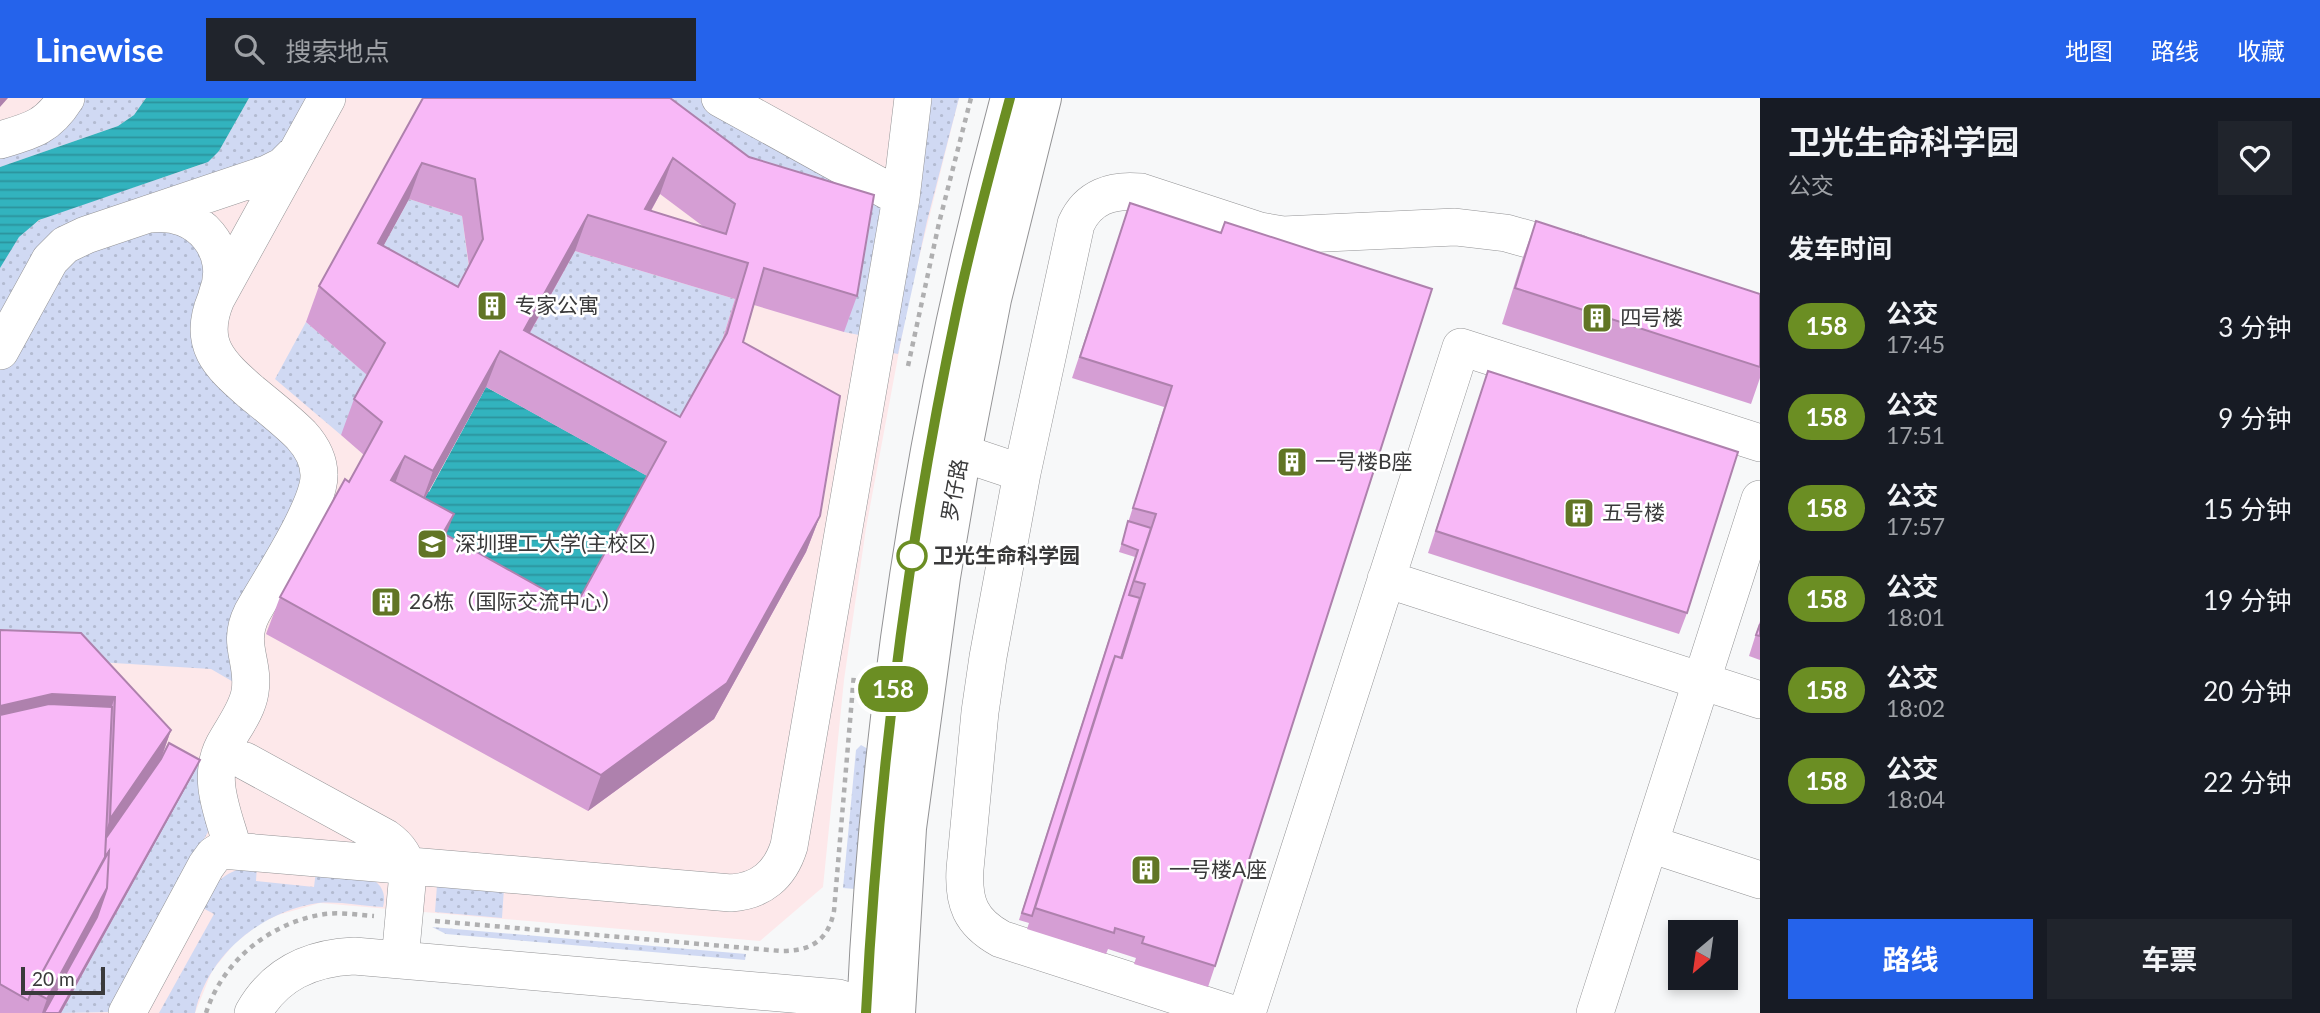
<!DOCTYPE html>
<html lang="zh">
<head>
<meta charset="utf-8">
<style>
	:root { --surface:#171b24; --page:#20242c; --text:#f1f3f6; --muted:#9ea1a6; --accent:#2563eb }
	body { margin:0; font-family:Lato,"Noto Sans SC",sans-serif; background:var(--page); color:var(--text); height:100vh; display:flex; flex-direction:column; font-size:26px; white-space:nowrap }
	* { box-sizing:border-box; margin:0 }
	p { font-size:23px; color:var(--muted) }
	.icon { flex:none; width:38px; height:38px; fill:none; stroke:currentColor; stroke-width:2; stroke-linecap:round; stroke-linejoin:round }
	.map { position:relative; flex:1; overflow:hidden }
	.side { display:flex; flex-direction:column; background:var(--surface); width:560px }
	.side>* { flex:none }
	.badge { padding:0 14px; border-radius:23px; font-size:24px; line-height:46px }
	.needle { width:46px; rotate:209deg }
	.controls { position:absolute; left:1668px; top:822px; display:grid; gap:14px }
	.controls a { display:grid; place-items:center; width:70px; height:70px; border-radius:0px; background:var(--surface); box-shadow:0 4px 10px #0003; font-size:35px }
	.scale { position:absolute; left:21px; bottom:18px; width:84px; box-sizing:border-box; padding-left:7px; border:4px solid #3a3a3b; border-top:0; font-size:19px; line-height:24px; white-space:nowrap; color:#3a3a3b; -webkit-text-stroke:5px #fff; paint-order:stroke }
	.map>.badge { position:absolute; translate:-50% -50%; box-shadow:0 0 0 4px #fff }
	h2 { padding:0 28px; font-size:26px; line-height:63px }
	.round { display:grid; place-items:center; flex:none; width:74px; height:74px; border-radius:0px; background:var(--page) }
	.head { display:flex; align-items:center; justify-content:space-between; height:119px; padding:0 28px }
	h1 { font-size:33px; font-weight:700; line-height:52px }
	.cta { display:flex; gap:14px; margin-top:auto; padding:14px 28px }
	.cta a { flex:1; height:80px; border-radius:0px; background:var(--accent); color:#fff; font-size:28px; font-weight:700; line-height:80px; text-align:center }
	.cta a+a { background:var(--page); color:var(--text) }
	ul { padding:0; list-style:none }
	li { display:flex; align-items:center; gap:21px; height:91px; padding:0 28px }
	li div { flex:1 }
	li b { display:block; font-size:26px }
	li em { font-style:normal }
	li .badge { min-width:77px; font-weight:700; text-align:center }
	header { display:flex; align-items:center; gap:42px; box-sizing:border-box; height:98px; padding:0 35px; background:var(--accent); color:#fff }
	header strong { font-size:33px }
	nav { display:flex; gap:38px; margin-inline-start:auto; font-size:24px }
	.search { width:490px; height:63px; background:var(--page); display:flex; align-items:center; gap:18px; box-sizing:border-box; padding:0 24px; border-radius:0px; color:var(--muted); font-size:26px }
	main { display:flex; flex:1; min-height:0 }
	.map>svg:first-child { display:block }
</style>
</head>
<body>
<header>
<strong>Linewise</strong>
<div class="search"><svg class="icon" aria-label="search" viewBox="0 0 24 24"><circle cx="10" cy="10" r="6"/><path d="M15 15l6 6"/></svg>搜索地点</div>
<nav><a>地图</a><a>路线</a><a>收藏</a></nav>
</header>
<main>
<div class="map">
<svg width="1760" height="915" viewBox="0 0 1760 915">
	<defs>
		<pattern id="grass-dots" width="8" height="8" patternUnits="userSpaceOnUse" patternTransform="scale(1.75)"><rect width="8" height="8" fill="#d0d9f3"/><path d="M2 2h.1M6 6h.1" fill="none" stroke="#b3bbd1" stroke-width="1.8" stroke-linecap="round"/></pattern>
		<pattern id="water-rules" width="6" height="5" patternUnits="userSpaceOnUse" patternTransform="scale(1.75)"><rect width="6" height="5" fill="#32b3be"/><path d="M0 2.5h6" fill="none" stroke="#2b939c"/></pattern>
	</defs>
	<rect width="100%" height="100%" fill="#f7f8f9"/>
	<!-- education -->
	<path fill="#fde8ea" d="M0,0H959L909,200L866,430L844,582L823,789L760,843L320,805L278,817L259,826L234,846L212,873L195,915H0Z"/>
	<!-- grass -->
	<path fill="url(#grass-dots)" d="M76,0H146L134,17L118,28L0,69V51Z
		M249,0H317L289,50L80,130L0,236C0,220 0,183 0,170C7,147 27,128 48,118L200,67L219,53Z
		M608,0H704L875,99L884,115L869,239L844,234Z
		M922,0H959L927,123L898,256L883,253Z
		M409,101L462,118L470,178L445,225L365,182Z
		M144,127L204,144L202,215L308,365L242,589L211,571L0,558V270L55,171Z
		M575,153L735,201L713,271L667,355L511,269Z
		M306,224L372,281L341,337L275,281Z
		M229,610L209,732L109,914L61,915Z
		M861,647L868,651L855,791L843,790L856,652Z
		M257,768L256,783L314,789L316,773L372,781C383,788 386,797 383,809C362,808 339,803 318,805C261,813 207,858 195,915H159L214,816L201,809C217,782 224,772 257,768Z
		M437,787L504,790L502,820L435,814Z
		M432,829L746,856L745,862L446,836Z"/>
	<!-- water -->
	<path fill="url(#water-rules)" d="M146,0H249L219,53L208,64L39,122L19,139L0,170V69L118,28L134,17Z
		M486,289L653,381L562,545L392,394H429Z"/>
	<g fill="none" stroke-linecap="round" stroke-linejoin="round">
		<!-- minor casing -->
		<g stroke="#939395" stroke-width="38">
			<path id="minor" d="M720,0L901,100
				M0,42C31,33 48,29 66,0
				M152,116C198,110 235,153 217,197
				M0,253L50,162L65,147L86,137L267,76L283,68L294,57
				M962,355L1022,375
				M1386,481L1760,602
				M245,663L386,740C399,749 406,759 408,775L400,862
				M1650,746L1760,782
				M233,751C224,717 206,681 224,647C233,630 247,613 250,594C255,563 236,547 252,515C269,484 320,408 319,377C319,361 311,348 301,337C286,322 268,308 251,294C219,266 197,246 216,201L327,0
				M127,915L206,768L214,757L222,752L731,795C761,793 780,777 789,748L901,100L913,0
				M253,915C275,876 310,860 354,858L838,900L887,915
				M1230,915L1001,841C970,824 963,804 965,771L980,614L988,559L1022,375L1076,126C1088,99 1112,91 1141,94L1260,133L1283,137L1455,129L1506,135L1577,155
				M1247,915L1461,249L1760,345
				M1595,915L1760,401"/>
		</g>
		<!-- major casing -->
		<g stroke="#939395" stroke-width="40">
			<path id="major" d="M866,915C880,606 929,299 1010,0
				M896,915L907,730L941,479L962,355L992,201L1042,0"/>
		</g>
		<!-- path -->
		<path stroke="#afafb0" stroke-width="4.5" stroke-dasharray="5 5" stroke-linecap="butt" d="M908,268L939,125L971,0
			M435,823L781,853C811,853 828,843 834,813L854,576
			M206,915C223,862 271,824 325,816C341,814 358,817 374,818"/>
		<!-- minor -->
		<use href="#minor" stroke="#fff" stroke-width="37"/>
		<!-- major -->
		<use href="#major" stroke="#fff" stroke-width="38"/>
	</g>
	<!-- wall -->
	<path fill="#d59ed4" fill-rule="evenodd" d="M423,0H670L857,198L844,234L754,207L743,244L820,418L806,454L714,621L588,713L266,536L280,499L364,357L341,337L354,301L367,277L306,224L319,188ZM660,96L704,129L651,113ZM409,101L462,118L469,168L458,189L383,148ZM575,153L735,201L722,243L680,319L530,235ZM486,289L647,378L575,509L446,437L425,400Z
		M1130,105L1221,135L1215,868L1208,889L1134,866L1136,860L1108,851L1106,856L1027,831L1029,825L1019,822L1135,459L1119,454L1164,309L1072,280Z
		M1536,123L1760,196V280L1751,306L1502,226L1523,159Z
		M1488,273L1687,515L1679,536L1428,455Z
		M1760,523V562L1749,558Z
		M0,532L171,632L161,661L200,662L197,669L61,915H0Z"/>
	<!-- shaded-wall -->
	<path fill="#ae81ad" d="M0,0H8L0,9Z
		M673,60L660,96L640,132L645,111Z
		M422,65L409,101L365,182L378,145Z
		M588,117L575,153L515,261L524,232Z
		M500,253L486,289L420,409L433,373Z
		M405,358L392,394L391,382Z
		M454,416L440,453L443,435Z
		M820,418L806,454L714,621L588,713L601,677Z
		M52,596L115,599L102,636L0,642V608Z
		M171,632L158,669L100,750L110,721Z
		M200,662L197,669L61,915H59Z
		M107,790L94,827L46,915H42L47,901Z"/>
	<!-- building -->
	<path fill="#f8b8f7" stroke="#ae81ad" stroke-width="2" fill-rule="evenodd" d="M423,0H670L749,59L874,97L857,198L764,170L743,244L840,298L820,418L727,585L601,677L280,499L345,381L349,384L382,324L354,301L385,245L319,188ZM673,60L735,106L726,136L645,111ZM422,65L475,81L483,141L458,189L378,145ZM588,117L748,165L727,235L680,319L524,232ZM500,253L666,344L575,509L443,435L454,416L391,382L405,358L433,373Z
		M1130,105L1221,135L1225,124L1432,191L1215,868L1142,845L1144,839L1115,830L1114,835L1035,810L1115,558L1122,560L1145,486L1134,483L1156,416L1133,410L1172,288L1080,259Z
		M1536,123L1760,196V269L1515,190Z
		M1488,273L1738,354L1687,515L1436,433Z
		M1128,423L1151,430L1129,497L1140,500L1121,560L1115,558L1110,572L1032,818L1022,815L1138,452L1122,446Z
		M1760,526V538L1756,537Z
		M0,532L81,535L171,632L110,721L115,599L52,596L0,608Z
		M49,606L112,609L105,759L32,893L28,902L0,886V617Z
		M169,645L200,662L59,915H44L97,819L107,790L109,753L105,759L106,740L161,661Z
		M109,753L107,790L47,901L32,893Z"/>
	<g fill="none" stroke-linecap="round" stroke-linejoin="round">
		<!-- line casing -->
		<g stroke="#fff" stroke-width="16">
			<path id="line" d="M866,915C878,679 908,443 957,211C972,140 991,70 1010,0"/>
		</g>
		<!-- line -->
		<use href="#line" stroke="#6b8e23" stroke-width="10"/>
	</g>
	<!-- icons -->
	<defs>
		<g id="building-square" transform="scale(1.575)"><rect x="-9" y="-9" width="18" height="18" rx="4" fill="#617525" stroke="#fff"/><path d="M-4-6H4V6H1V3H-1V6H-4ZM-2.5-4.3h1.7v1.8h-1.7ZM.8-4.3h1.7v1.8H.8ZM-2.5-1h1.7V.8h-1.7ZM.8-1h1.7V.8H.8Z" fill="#fff"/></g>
		<g id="university-square" transform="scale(1.575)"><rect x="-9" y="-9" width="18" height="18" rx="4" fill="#617525" stroke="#fff"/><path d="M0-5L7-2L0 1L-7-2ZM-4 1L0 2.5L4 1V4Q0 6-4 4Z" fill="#fff"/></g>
	</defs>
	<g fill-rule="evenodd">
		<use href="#building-square" x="492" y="208"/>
		<use href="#building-square" x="1597" y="220"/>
		<use href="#building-square" x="1292" y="364"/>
		<use href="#building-square" x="1579" y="415"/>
		<use href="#university-square" x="432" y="446"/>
		<use href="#building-square" x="386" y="504"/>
		<use href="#building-square" x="1146" y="772"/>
	</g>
	<!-- markers -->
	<circle fill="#fff" stroke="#6b8e23" stroke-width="3.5" cx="912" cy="458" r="14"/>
	<g text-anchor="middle" stroke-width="5" stroke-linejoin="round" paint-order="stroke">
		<!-- poi labels -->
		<g font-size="21" fill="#3a3a3b" stroke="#fff" text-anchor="start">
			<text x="515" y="215">专家公寓</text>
			<text x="1620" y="227">四号楼</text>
			<text x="1315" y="371">一号楼B座</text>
			<text x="1602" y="422">五号楼</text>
			<text x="455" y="453">深圳理工大学(主校区)</text>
			<text x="409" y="511">26栋（国际交流中心）</text>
			<text x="1169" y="779">一号楼A座</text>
		</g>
		<!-- street labels -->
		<g font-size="21" fill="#3a3a3b" stroke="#fff">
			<text transform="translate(955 392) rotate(-80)" y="7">罗仔路</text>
		</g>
		<!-- stop labels -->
		<g font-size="21" font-weight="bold" fill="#3a3a3b" stroke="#fff" text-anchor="start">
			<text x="933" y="465">卫光生命科学园</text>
		</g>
	</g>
</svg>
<div class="controls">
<a><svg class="needle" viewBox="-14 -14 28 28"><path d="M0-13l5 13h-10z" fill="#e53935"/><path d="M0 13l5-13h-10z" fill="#9ea1a6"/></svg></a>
</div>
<div class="scale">20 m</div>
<b class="badge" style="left:893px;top:591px;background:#6b8e23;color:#fff">158</b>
</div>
<section class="side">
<div class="head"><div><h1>卫光生命科学园</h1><p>公交</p></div><a class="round"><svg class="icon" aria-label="heart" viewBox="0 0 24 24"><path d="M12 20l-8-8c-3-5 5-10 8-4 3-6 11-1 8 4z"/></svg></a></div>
<h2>发车时间</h2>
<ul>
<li><span class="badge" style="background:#6b8e23;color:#fff">158</span><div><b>公交</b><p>17:45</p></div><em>3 分钟</em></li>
<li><span class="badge" style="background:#6b8e23;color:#fff">158</span><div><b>公交</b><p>17:51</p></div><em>9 分钟</em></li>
<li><span class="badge" style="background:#6b8e23;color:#fff">158</span><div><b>公交</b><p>17:57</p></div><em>15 分钟</em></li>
<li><span class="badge" style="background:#6b8e23;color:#fff">158</span><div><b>公交</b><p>18:01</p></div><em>19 分钟</em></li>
<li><span class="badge" style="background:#6b8e23;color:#fff">158</span><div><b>公交</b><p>18:02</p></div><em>20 分钟</em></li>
<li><span class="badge" style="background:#6b8e23;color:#fff">158</span><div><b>公交</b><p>18:04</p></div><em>22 分钟</em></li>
</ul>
<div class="cta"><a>路线</a><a>车票</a></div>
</section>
</main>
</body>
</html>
